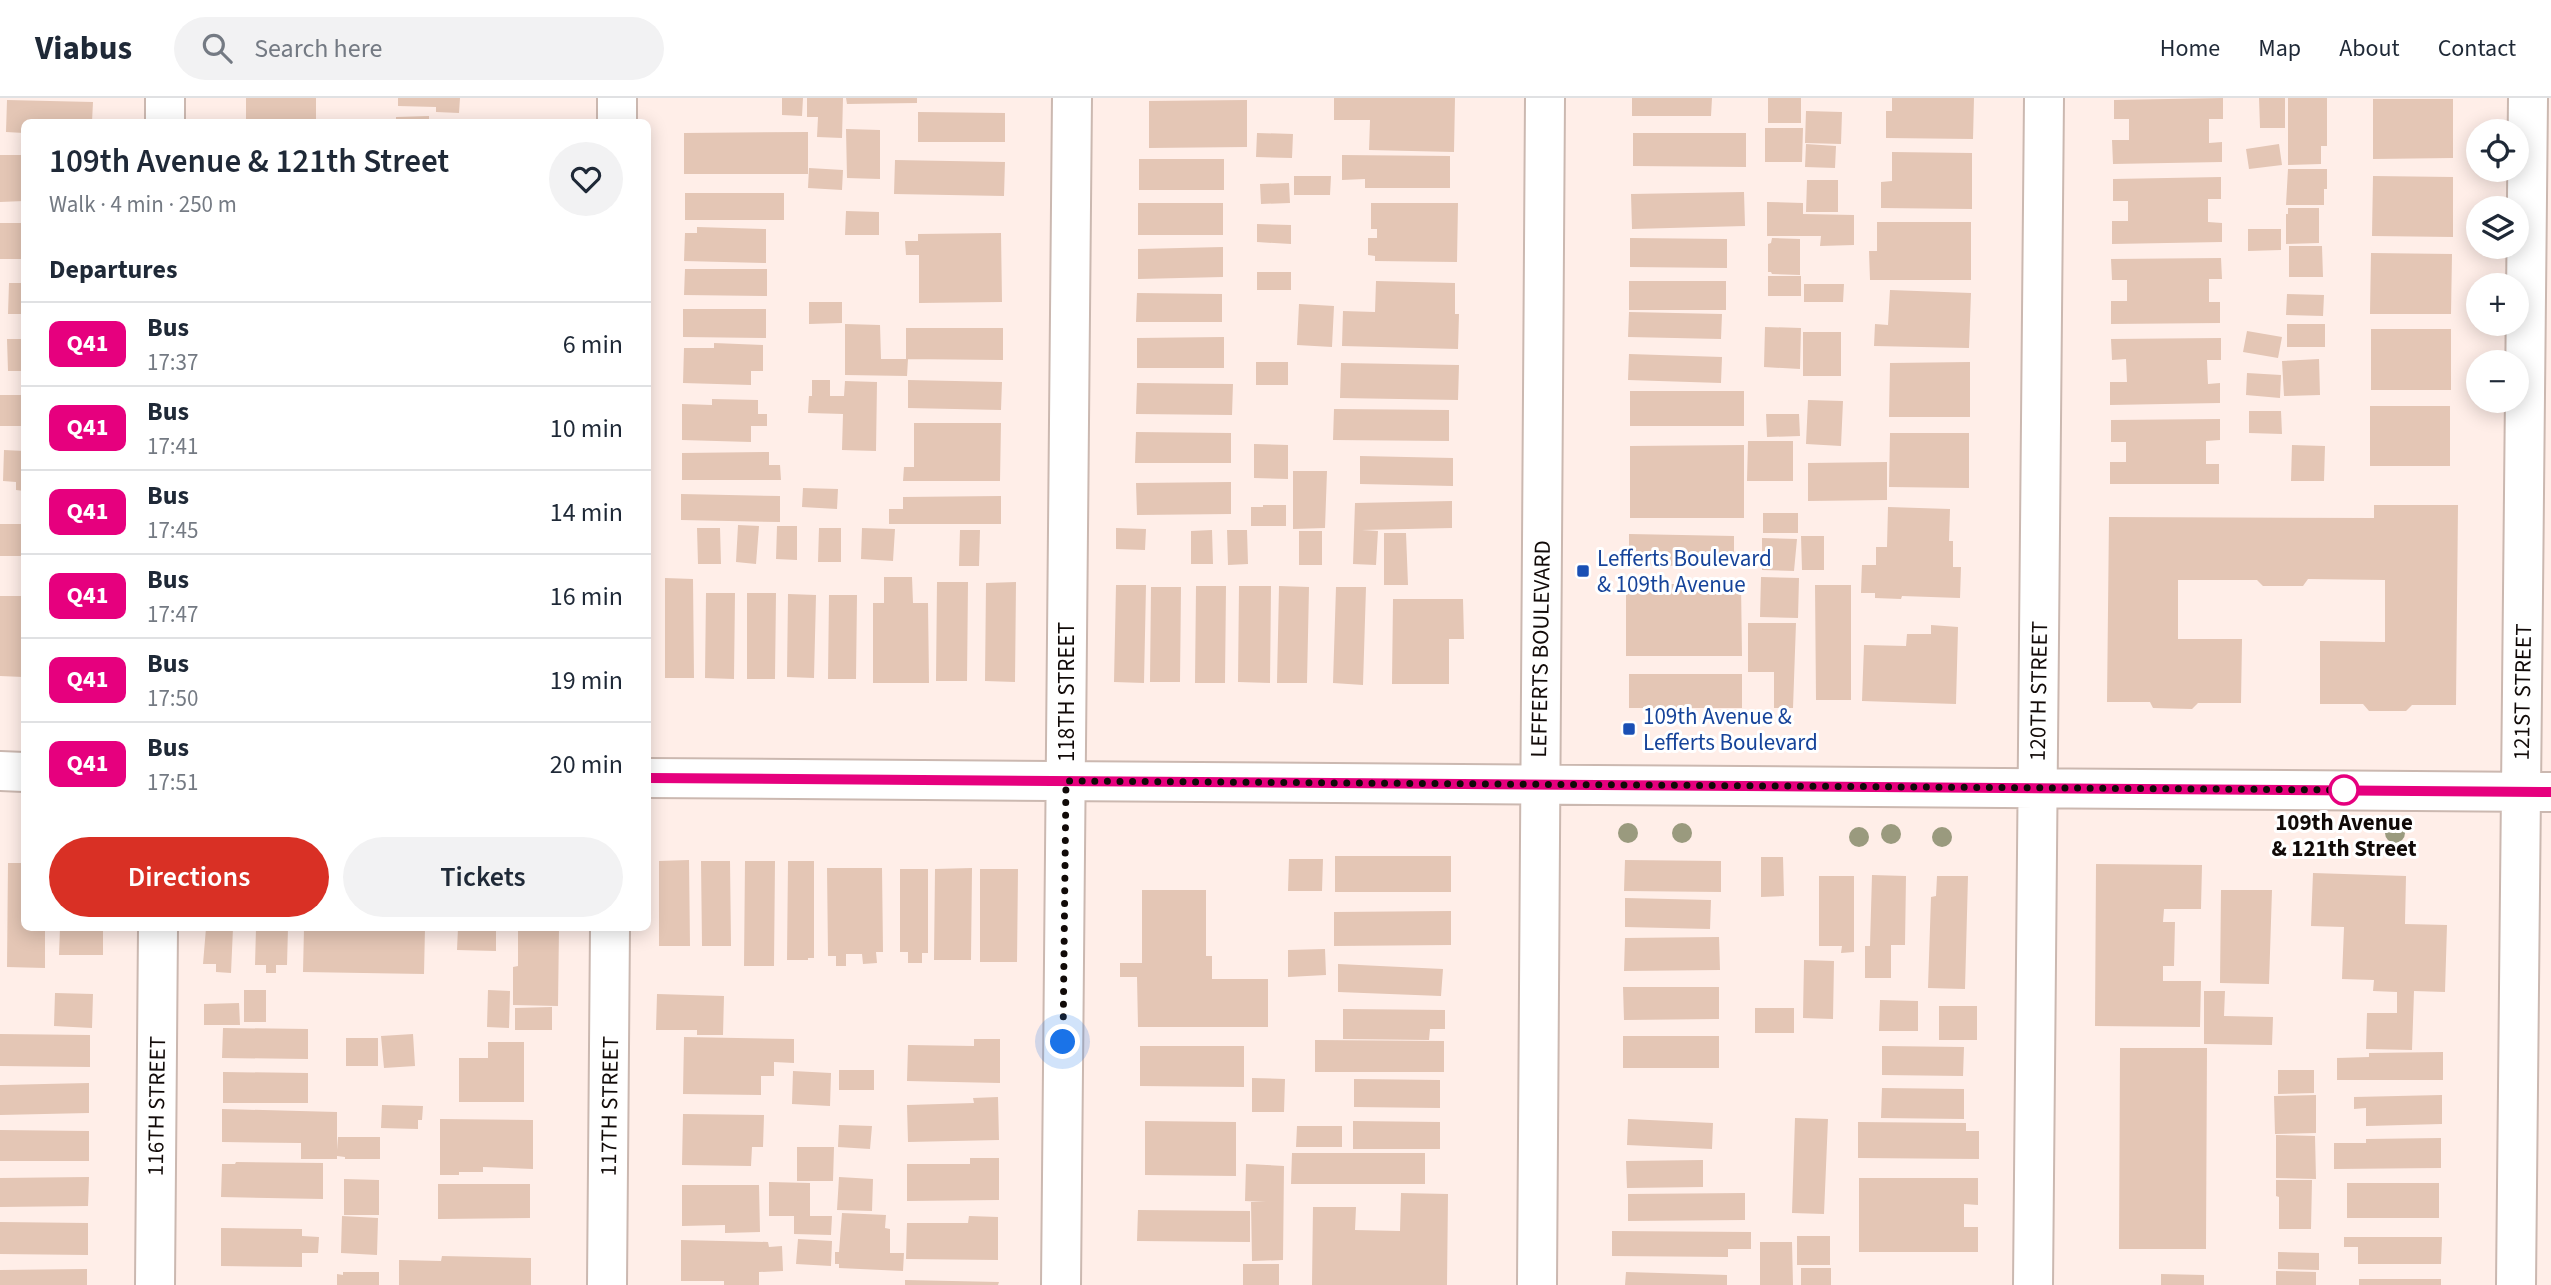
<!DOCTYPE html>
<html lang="en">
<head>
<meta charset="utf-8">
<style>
	:root { --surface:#fff; --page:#f2f2f3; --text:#1f2937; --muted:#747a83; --line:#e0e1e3; --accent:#d93025 }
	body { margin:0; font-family:"Source Sans 3",sans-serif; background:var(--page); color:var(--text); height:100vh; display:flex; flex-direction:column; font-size:26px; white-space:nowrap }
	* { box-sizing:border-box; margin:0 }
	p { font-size:23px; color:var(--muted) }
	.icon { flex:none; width:38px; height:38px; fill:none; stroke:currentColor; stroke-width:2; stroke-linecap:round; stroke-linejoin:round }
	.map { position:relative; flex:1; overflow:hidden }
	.sheet { position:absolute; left:21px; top:21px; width:630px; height:812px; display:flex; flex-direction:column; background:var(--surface); border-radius:10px; box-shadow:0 4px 18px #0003 }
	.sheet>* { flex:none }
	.badge { padding:0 14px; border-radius:10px; font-size:24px; line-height:46px }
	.fabs { position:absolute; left:2466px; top:21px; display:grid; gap:14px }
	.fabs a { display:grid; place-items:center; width:63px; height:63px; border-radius:50%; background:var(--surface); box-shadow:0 4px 18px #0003; font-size:35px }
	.you { position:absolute; width:35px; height:35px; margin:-18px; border:5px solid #fff; border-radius:50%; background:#1a73e8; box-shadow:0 0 0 10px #1a73e833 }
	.map>.badge { position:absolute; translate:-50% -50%; box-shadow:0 0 0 4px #fff }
	h2 { padding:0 28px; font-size:26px; line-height:63px }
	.round { display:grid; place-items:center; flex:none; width:74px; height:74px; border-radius:37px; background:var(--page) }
	.overview { display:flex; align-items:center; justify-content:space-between; height:119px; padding:0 28px }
	h1 { font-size:33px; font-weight:600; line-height:52px }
	.cta { display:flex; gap:14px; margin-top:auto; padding:14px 28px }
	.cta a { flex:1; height:80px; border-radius:42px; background:var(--accent); color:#fff; font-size:28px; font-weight:600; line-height:80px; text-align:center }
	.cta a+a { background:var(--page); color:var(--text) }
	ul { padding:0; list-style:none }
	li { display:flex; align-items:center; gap:21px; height:84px; padding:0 28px; border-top:2px solid var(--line) }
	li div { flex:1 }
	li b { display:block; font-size:26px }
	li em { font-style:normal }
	li .badge { min-width:77px; font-weight:700; text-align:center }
	header { display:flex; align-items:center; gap:42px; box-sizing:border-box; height:98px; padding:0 35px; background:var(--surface); border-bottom:2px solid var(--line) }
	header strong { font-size:33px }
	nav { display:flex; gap:38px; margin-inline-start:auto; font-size:24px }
	.search { width:490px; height:63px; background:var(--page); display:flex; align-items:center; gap:18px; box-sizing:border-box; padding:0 24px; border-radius:38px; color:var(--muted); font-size:26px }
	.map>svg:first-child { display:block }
</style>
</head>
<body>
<header>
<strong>Viabus</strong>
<div class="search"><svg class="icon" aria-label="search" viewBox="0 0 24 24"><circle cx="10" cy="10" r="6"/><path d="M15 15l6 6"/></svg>Search here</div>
<nav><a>Home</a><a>Map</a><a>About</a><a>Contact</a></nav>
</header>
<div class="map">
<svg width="2551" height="1187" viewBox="0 0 2551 1187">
	<rect width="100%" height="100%" fill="#ffeee8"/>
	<!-- building -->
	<path fill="#e4c6b5" d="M246,0H316V24H246Z
		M398,0H460L459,15L436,14V9L398,8Z
		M782,0H803L802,18L782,17Z
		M807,0H843L842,40L817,39L818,19H807Z
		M846,0H917V5L847,6Z
		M1334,0H1455L1454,54L1369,52L1370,22H1334Z
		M1632,0H1712L1711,18H1632Z
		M1768,0H1801V25H1768Z
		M1892,0H1974L1973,41L1886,40V13H1892Z
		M2223,0V21H2209V45L2222,44V64L2113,66L2112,42H2129V21H2114V2Z
		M2259,0H2285V30H2260Z
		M2288,0H2327V48H2321V66L2288,67Z
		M2373,1H2453V60L2373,61Z
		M7,2L93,4L92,24H24V35L6,34Z
		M1247,2V49L1149,50V3Z
		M1806,13L1842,14L1841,46L1805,45Z
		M918,14L1005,15V44H918Z
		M429,18V24H396V19Z
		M1765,30H1803L1802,64H1765Z
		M846,31L880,32V81L847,80Z
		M808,34V76H684V35Z
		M1257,35L1293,36L1292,60L1256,59Z
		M1633,35H1746V69L1633,68Z
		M1806,46L1836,48L1835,70L1805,69Z
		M2279,46L2282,67L2249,71L2246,51Z
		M1892,54L1972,55V111L1881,110V84L1892,83Z
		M0,57H24V103L0,104Z
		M1342,57L1450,58V90H1365V81L1342,82Z
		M1139,61H1224V92H1139Z
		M895,62L1005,64L1004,98L894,96Z
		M809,70L843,72L842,92L808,90Z
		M2288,71H2327V91H2324V107H2286Z
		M1294,78H1331L1330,97H1294Z
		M2373,78L2453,79V139L2372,138Z
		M2221,79V101H2208V124L2222,125V144L2112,146V123H2128V103H2113V81Z
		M1807,82H1838V114H1806Z
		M1289,85L1290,105L1261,106L1260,86Z
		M1744,94L1745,128L1632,131L1631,96Z
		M685,95H784V122H685Z
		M1767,104L1803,105V116L1854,117V147L1820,148L1821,138H1767Z
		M1138,105H1223V137H1138Z
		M1371,105H1458L1457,164L1375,163V158L1368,157V140H1377V131H1371Z
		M2288,110H2319V145L2286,146V116H2288Z
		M846,113L879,114V137H845Z
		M1877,124H1971V182H1870L1869,153H1877Z
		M0,125H24V161H0Z
		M1257,126L1291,127V146L1257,144Z
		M697,129L766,131V165L684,163L685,135H697Z
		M2248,131H2281V152L2248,153Z
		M1001,135L1002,204L919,205V157H906L905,143H918V136Z
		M1630,140L1727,141V170L1630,169Z
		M1772,140L1800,141V177L1772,176L1771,174H1768V146L1771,145Z
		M2289,148H2322L2323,179H2289Z
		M1223,149V179L1138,181V151Z
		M2371,155L2452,156L2451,216H2370Z
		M2221,160L2222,181H2209V204H2220V225L2111,226V203H2127V182H2112L2111,161Z
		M685,171H767V198L684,197Z
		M1257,174H1291V192H1257Z
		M1768,178H1801V198H1768Z
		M1376,183L1455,185V216H1459L1458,251L1342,248L1343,213L1375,214Z
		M1629,183H1726V212H1629Z
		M9,185H24V216H8Z
		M1804,186H1844L1843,204H1804Z
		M1890,192L1971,195L1969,250L1874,248L1875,226L1888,227Z
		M1137,195L1222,196V224H1136Z
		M2287,196L2324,197L2323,218L2286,217Z
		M809,204H842V225L809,226Z
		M1299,206L1334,208L1332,249L1297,247Z
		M683,211H766V240L683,239Z
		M1629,214L1722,216L1721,241L1628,239Z
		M845,226L880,227L881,261H908L907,278L845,277Z
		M2287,226H2325V249H2287Z
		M1765,229L1801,230L1800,271L1764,269Z
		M906,230H1003V262L906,261Z
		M2371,231H2451V292H2371Z
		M2247,233L2282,239L2278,260L2243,254Z
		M1803,234H1841V278H1803Z
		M1224,239V270H1137V240Z
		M2221,240V262H2207L2208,286L2220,285V305L2110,307V284H2127L2126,261L2112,262L2111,241Z
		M7,241H24V273H8Z
		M714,245L763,247V273H751V287L683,285L684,250H714Z
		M1629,256L1722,259L1721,285L1628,282Z
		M2319,261L2320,297L2284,298L2282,263Z
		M1256,264H1288V287H1256Z
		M1970,264V319H1889L1890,265Z
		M1341,265L1459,267L1458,302L1340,300Z
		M2247,275L2281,277L2280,300L2246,297Z
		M812,282H830V298H844L845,283L877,284L876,353L842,352L843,316L808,315L809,298H812Z
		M908,282L1002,284L1001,312L908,310Z
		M1137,285L1233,286L1232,317L1136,316Z
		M1630,293H1744V328H1630Z
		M0,297H24V328H0Z
		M712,301L758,302V316H767V328H751V344L682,342V306L712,307Z
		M1808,302L1843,303L1841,348L1806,346Z
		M2370,308H2450V368H2370Z
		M1334,311L1449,312V343L1333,342Z
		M2249,313H2281L2282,336L2249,335Z
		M1766,316H1799L1800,338L1767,339Z
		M2220,321V342L2206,343V366H2219V386H2110V364H2126V344H2111V322Z
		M914,325H1001L1000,383H903L904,369H914Z
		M1136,334L1231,335V365H1135Z
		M1890,335H1969V390L1889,389Z
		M1748,343H1793V383H1747Z
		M1254,346L1288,347V381L1254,380Z
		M1744,347V420H1630V348Z
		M2292,347L2325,348L2324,383H2291Z
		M4,352L24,353V393L16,392V384L3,383Z
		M769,354V367H780L781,382H682V355Z
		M1360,358L1453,360V388L1360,386Z
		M1887,364V402L1808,403V365Z
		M1293,373H1327L1325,430L1293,431Z
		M1231,384V416L1137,417L1136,385Z
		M803,390L838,391L837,411L802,409Z
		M681,396L780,398V424L681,422Z
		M1001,398V426H889V411H903V399Z
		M1452,403V430L1362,432L1378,433L1376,467L1353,466L1355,405Z
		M1263,407H1286V428H1251V409H1263Z
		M2374,407H2458L2456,607H2412L2406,613H2369L2363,606H2320V543L2385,544V482L2308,481L2303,488H2263L2257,482H2178V541H2242L2241,605H2198L2192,611L2153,610L2150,604H2107L2109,419L2374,420Z
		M1888,409L1950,411L1949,443H1953V469H1961L1960,500L1902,498L1901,501L1875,500V495H1861L1862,467H1876V449H1887Z
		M1763,415H1798V435H1763Z
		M0,426H24V458H0Z
		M738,427L759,428L756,466L736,464Z
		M777,428H797V462L776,461Z
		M697,430H720L721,466H698Z
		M819,430H841V464H818Z
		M862,430L895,431L893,463L861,461Z
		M1116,430L1146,431L1145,452L1116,451Z
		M960,432H980L979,468H959Z
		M1212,432L1213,466H1191V433Z
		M1227,432H1247L1248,466L1228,467Z
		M1299,433H1322V467H1299Z
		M1384,435H1406L1408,487H1384Z
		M1629,436L1734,438V469L1629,467Z
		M1801,438H1824V472H1802Z
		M1762,440L1797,441L1794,473L1762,472Z
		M884,479H912L913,505H928L929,585H873V505H884Z
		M1761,479L1799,480L1798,520L1760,519Z
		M665,480L693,481L694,580H665Z
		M937,484H968L967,583H936Z
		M1016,484L1015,584L985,583L986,485Z
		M1626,486H1741L1742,558H1626Z
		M1116,487H1146L1144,585L1114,584Z
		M1815,487H1851V602H1816Z
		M1196,488H1226L1225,585H1195Z
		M1239,488H1271L1270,585L1238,584Z
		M1279,488L1309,489L1307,585H1277Z
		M1151,489H1181L1180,584H1150Z
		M1336,489H1366L1363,587L1333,585Z
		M706,495H735L734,581L705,580Z
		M747,495H776L775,581H747Z
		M788,496L816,497L814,580L787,579Z
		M829,497H857L856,581H828Z
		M0,498H24L23,579L0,578Z
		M1393,501H1463L1464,541H1449V586H1392Z
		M1748,525H1796L1793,610H1774V574H1748Z
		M1931,527L1958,529L1956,606L1862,603L1864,547L1906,548L1907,536H1931Z
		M1629,576H1742V610H1629Z
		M1335,758H1451V794H1335Z
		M1761,759H1783L1784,798L1761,799Z
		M1289,761H1323L1322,793H1288Z
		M689,762L690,848H659V763Z
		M1625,762L1721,763V794L1624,793Z
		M701,763H730L731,848H702Z
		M745,763H775L774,868H744Z
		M788,763H814V860H808V862H787Z
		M8,765H24V830H45V870L7,869Z
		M2096,766L2202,767L2201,811H2164L2163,824H2175L2174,868H2163V883H2201L2200,929L2095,928Z
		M827,770H882L883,854H876L877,865L863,866L862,856H846V868H836V858H828Z
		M972,770L971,862H934L935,771Z
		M900,771H928V855H922V865H908V854H900Z
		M980,771H1018L1017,864H980Z
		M2313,775L2406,778L2405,826L2447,827L2445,894L2414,893L2412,952L2366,951L2367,915H2397V894L2373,893L2374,882L2342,881L2344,829L2311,828Z
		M1872,777L1906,778L1905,847H1891V880H1865V848H1870Z
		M1819,778H1854V854L1841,855L1842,848H1819Z
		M1937,778H1968L1965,891L1928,890L1931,799L1936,798Z
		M1142,792H1206V858H1212V881H1268V929H1138L1137,879H1120V865H1142Z
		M2221,792H2272L2269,886L2220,885Z
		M1625,800L1711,802L1710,831L1625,829Z
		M1451,813V847L1334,848V814Z
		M60,830H103V857H59Z
		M206,830H233L231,875L216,874V866H203Z
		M256,830H288L287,867H276V875H266V867H255Z
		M304,830H425L424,876L303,874Z
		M458,830H496V853L457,852Z
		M518,830H559L558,908L513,907V869L518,868Z
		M1719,839L1720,872L1624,873L1625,840Z
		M1325,851L1326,877L1288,879V852Z
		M1804,862L1834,863L1833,921L1803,920Z
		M1338,866L1443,871L1441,898L1338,894Z
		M1623,889H1719V921L1624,922Z
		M244,892H266V924H244Z
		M488,892L510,893L509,930L487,929Z
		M2204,893H2225L2224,918L2273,919L2272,947L2204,946Z
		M55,895L93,896L92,930L54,928Z
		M657,896L724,898L723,937H697V932H656Z
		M1880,902L1918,903V933H1879Z
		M239,905L240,927H204V906Z
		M1939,908H1977V942H1939Z
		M552,909V932H515V910Z
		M1755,910H1794V935H1755Z
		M1343,911L1445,912V931H1430L1429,942L1343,941Z
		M223,930L308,931V961L222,960Z
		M0,936L90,937V969L0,968Z
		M413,936L415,968L384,970L381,938Z
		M1623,938H1719V970H1623Z
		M684,939L794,941V965L774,964V978H761V997L683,996Z
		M346,940H378V968H346Z
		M974,941H1000V985L907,983L908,947L974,948Z
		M1315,942L1444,943V974H1315Z
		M488,944H524V1004H459V960H488Z
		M1140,948H1244V989L1140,988Z
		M1882,948L1964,949L1963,978L1882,977Z
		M2120,950H2207L2206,1151H2119Z
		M2443,954V982H2337V960L2369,959V955Z
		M839,972H874V992H839Z
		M2278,972H2314V995L2278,996Z
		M793,973L831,975L830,1008L792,1006Z
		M223,974L308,975V1005H223Z
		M1252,980L1285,981L1284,1014H1252Z
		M1354,981L1440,982V1010L1354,1009Z
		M89,985V1015L0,1017V987Z
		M1882,990L1964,991V1021L1881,1020Z
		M2316,997V1035L2275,1036L2274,998Z
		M2442,997V1026L2366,1028V1010L2354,1011V999Z
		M998,999L999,1042L908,1044L907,1007L974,1005L973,1000Z
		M382,1007L423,1008L422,1022H418V1031L381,1030Z
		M222,1011L337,1014V1052L338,1039H380V1061H345V1059L337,1058V1061H301V1045L222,1044Z
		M683,1016L764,1017L763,1049H752L751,1068L682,1067Z
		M1795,1020L1828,1021L1824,1116L1792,1115Z
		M440,1021L533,1022V1071L483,1069V1074H459V1077H440Z
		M1628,1021L1713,1025L1712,1051L1627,1047Z
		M1145,1023L1236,1024V1078L1145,1077Z
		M1353,1023L1440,1024V1051H1353Z
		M1858,1024L1966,1025V1033H1979V1061L1858,1060Z
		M839,1027L872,1028L870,1051L838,1049Z
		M1297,1028H1342V1049H1296Z
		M0,1032L89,1033V1063H0Z
		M2276,1037L2315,1038L2316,1081L2276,1080Z
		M2441,1040V1070L2334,1071V1045H2366V1041Z
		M797,1049H834L833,1083H797Z
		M1292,1055H1425V1086H1291Z
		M970,1060H999V1102L907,1103V1066H970Z
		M1703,1062V1089L1627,1090L1626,1063Z
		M236,1064L323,1065V1101L221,1099L222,1066H235Z
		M1246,1066L1284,1068L1283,1162L1252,1163L1251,1104H1266L1245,1103Z
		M89,1079L88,1108L0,1109V1080Z
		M839,1079L873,1081L872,1113L837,1112Z
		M1859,1080H1978V1107L1964,1106V1129H1978V1154H1859Z
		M344,1081L379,1082V1117H344Z
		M2276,1082H2312L2311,1131H2279V1099L2276,1098Z
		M769,1084L810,1085V1118H832L831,1137L794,1136V1118H769Z
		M2347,1085H2439V1120H2347Z
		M438,1086H530V1120L438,1121Z
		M682,1087H759L760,1134L725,1135V1127L682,1128Z
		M1401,1095L1448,1096L1447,1187H1312L1313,1109H1356L1355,1132L1400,1133Z
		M1745,1095V1122L1628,1123V1096Z
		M1138,1112L1250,1113V1144L1137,1143Z
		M842,1115L886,1117L885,1130L890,1131V1155H904L903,1173L839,1170V1166H835V1154H839Z
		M342,1118L378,1120L377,1157L341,1155Z
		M969,1118L998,1119V1162L906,1161L907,1125H968Z
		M0,1124L88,1125V1157L0,1156Z
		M221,1130L302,1131V1138L319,1139L318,1155H302V1169L221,1168Z
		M1612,1133L1751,1134V1151H1728V1159L1612,1158Z
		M1797,1138H1830V1167H1797Z
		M2344,1139H2442L2441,1166H2358V1149H2344Z
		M798,1141L832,1143L831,1168L796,1166Z
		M681,1142L768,1144L769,1149L782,1148L783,1173L759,1174V1187H724V1183H681Z
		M1760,1144H1792L1793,1187H1760Z
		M2278,1154L2319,1155V1172L2278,1171Z
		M442,1158L531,1160V1187H399V1162L441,1163Z
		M1243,1166H1279V1187H1243Z
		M1801,1170H1831V1187H1801Z
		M87,1171V1187H0V1172Z
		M2276,1173L2316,1174V1187H2276Z
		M343,1174H379V1187H337V1176L343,1177Z
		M1626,1174L1727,1177V1187H1625Z
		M2161,1176L2204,1177V1187H2161Z
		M2359,1181H2441V1187H2359Z
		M905,1182L999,1184L998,1187H905Z"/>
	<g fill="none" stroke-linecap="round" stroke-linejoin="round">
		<!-- minor casing -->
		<g stroke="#cbb8b0" stroke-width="42">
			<path id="minor" d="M165,24V0
				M617,24V0
				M0,673L24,674
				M648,680L2551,694
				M155,1187L158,830
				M607,1187L610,830
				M1061,1187L1072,0
				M1537,1187L1545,0
				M2033,1187L2044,0
				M2516,1187L2528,0"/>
		</g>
		<!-- minor -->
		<use href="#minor" stroke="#fff" stroke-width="38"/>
	</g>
	<!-- trees -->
	<g fill="#9a9a7e">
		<circle cx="1628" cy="735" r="10"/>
		<circle cx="1682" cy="735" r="10"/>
		<circle cx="2395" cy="735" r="10"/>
		<circle cx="1891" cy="736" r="10"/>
		<circle cx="1859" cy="739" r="10"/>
		<circle cx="1942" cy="739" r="10"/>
	</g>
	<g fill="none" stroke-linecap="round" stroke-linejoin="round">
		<!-- line casing -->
		<g stroke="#fff" stroke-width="16">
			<path id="line" d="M648,680L2551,694"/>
		</g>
		<!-- line -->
		<use href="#line" stroke="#e6007e" stroke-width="10"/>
		<!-- walk -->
		<path stroke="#110a08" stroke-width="7" stroke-dasharray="0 12.6" d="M1063,944L1066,683L2344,692"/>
	</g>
	<!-- markers -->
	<g fill="#1a4fb4" stroke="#fff" stroke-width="2.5">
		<rect x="1576" y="466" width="14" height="14" rx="3.5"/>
		<rect x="1622" y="624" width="14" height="14" rx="3.5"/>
	</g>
	<circle fill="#fff" stroke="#e6007e" stroke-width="3.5" cx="2344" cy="692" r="14"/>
	<g text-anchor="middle" stroke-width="6" stroke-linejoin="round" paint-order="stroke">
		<!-- transit labels -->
		<g font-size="23" fill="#164399" stroke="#fff" text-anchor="start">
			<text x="1597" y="468">Lefferts Boulevard<tspan x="1597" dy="26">&amp; 109th Avenue</tspan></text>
			<text x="1643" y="626">109th Avenue &amp;<tspan x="1643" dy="26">Lefferts Boulevard</tspan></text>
		</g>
		<!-- street labels -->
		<g font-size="23" fill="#110a08" stroke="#fff">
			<text transform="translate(1540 551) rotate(-89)" y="8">LEFFERTS BOULEVARD</text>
			<text transform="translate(2038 593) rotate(-89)" y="8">120TH STREET</text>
			<text transform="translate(1066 594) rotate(-90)" y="8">118TH STREET</text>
			<text transform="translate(2522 594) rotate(-89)" y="8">121ST STREET</text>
			<text transform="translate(156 1008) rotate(-89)" y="8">116TH STREET</text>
			<text transform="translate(609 1008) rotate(-89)" y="8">117TH STREET</text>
		</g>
		<!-- stop labels -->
		<g font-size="23" font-weight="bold" fill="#110a08" stroke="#fff">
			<text x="2344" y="732">109th Avenue<tspan x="2344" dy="26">&amp; 121th Street</tspan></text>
		</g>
	</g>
</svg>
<div class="fabs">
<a><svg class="icon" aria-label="locate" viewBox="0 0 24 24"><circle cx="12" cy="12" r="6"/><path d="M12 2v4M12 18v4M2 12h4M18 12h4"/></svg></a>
<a><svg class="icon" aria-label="layers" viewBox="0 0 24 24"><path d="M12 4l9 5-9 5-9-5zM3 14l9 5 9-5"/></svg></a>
<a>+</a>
<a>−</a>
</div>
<div class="you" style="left:1063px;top:944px"></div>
<section class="sheet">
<div class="overview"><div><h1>109th Avenue &amp; 121th Street</h1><p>Walk · 4 min · 250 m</p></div><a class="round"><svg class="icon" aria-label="heart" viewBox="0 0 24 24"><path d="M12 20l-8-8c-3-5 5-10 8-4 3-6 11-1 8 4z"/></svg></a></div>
<h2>Departures</h2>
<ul>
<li><span class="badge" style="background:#e6007e;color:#fff">Q41</span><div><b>Bus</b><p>17:37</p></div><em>6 min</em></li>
<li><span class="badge" style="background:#e6007e;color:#fff">Q41</span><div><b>Bus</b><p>17:41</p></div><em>10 min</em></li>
<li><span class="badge" style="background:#e6007e;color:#fff">Q41</span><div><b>Bus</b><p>17:45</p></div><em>14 min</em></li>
<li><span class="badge" style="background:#e6007e;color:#fff">Q41</span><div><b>Bus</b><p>17:47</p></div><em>16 min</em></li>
<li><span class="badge" style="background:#e6007e;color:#fff">Q41</span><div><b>Bus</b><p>17:50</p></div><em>19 min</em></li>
<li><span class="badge" style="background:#e6007e;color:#fff">Q41</span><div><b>Bus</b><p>17:51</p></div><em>20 min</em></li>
</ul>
<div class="cta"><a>Directions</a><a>Tickets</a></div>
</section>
</div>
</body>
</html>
